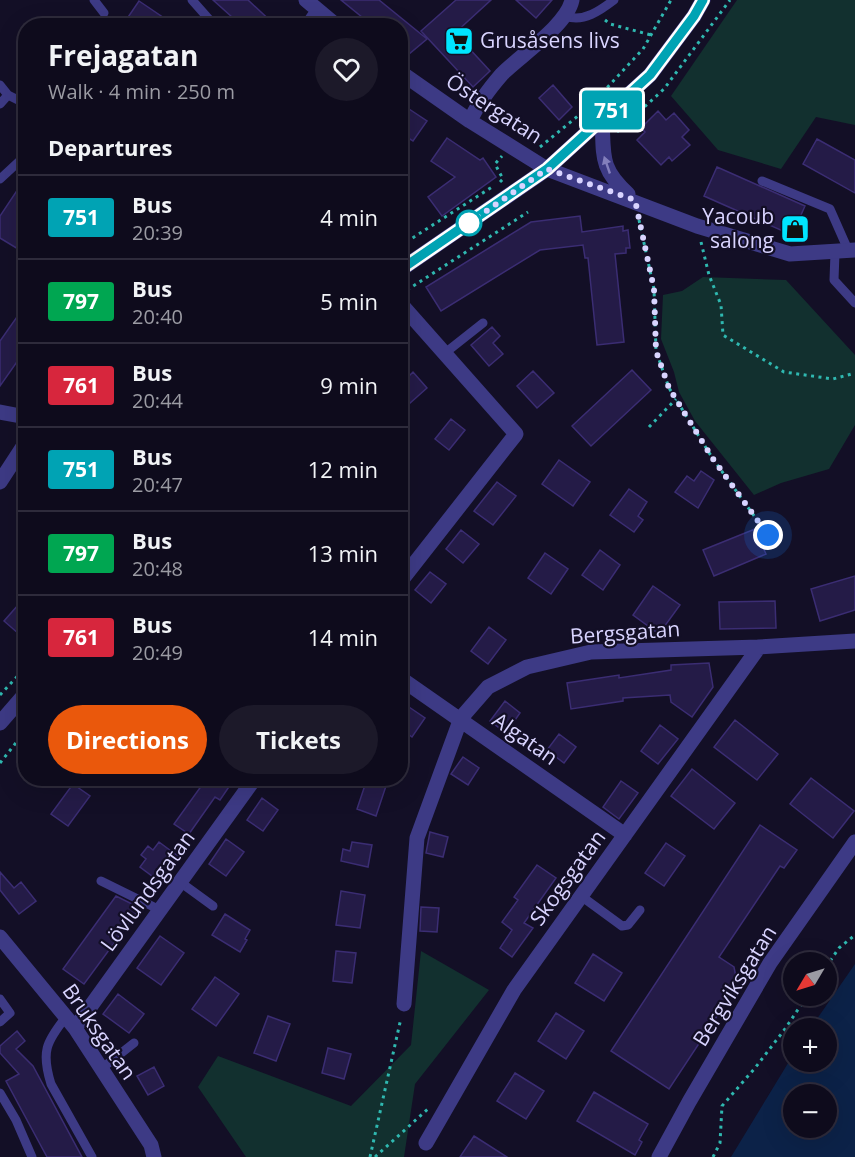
<!DOCTYPE html>
<html lang="en">
<head>
<meta charset="utf-8">
<style>
	:root { --surface:#0e0b1c; --page:#1c1929; --text:#f1f3f6; --muted:#9b9ba3; --line:#2e2b3b; --accent:#ea580c }
	body { margin:0; font-family:"Open Sans",sans-serif; background:var(--page); color:var(--text); height:100vh; display:flex; flex-direction:column; font-size:22px; white-space:nowrap }
	* { box-sizing:border-box; margin:0 }
	p { font-size:20px; color:var(--muted) }
	.icon { flex:none; width:33px; height:33px; fill:none; stroke:currentColor; stroke-width:2; stroke-linecap:round; stroke-linejoin:round }
	.map { position:relative; flex:1; overflow:hidden }
	.drawer { position:absolute; left:18px; top:18px; width:390px; height:768px; display:flex; flex-direction:column; background:var(--surface); border-radius:24px; box-shadow:0 6px 24px #0002,0 0 0 2px var(--line) }
	.drawer>* { flex:none }
	.badge { padding:0 12px; border-radius:4px; font-size:21px; line-height:39px }
	.needle { width:39px; rotate:232deg }
	.controls { position:absolute; left:783px; top:952px; display:grid; gap:12px }
	.controls a { display:grid; place-items:center; width:54px; height:54px; border-radius:50%; background:var(--surface); box-shadow:0 6px 24px #0002,0 0 0 2px var(--line); font-size:30px }
	.you { position:absolute; width:30px; height:30px; margin:-15px; border:4px solid #fff; border-radius:50%; background:#1a73e8; box-shadow:0 0 0 9px #1a73e833 }
	.map>.badge { position:absolute; translate:-50% -50%; box-shadow:0 0 0 3px #fff }
	h2 { padding:0 30px; font-size:22px; line-height:54px }
	.round { display:grid; place-items:center; flex:none; width:63px; height:63px; border-radius:32px; background:var(--page) }
	.summary { display:flex; align-items:center; justify-content:space-between; height:102px; padding:0 30px }
	h1 { font-size:28px; font-weight:700; line-height:45px }
	.cta { display:flex; gap:12px; margin-top:auto; padding:12px 30px }
	.cta a { flex:1; height:69px; border-radius:36px; background:var(--accent); color:#fff; font-size:24px; font-weight:700; line-height:69px; text-align:center }
	.cta a+a { background:var(--page); color:var(--text) }
	ul { padding:0; list-style:none }
	li { display:flex; align-items:center; gap:18px; height:84px; padding:0 30px; border-top:2px solid var(--line) }
	li div { flex:1 }
	li b { display:block; font-size:22px }
	li em { font-style:normal }
	li .badge { min-width:66px; font-weight:700; text-align:center }
	.map>svg:first-child { display:block }
</style>
</head>
<body>
<div class="map">
<svg width="855" height="1157" viewBox="0 0 855 1157">
	<rect width="100%" height="100%" fill="#130f26"/>
	<!-- green -->
	<path fill="#12302f" d="M737,0H855V125L816,117L781,169L718,150L671,96Z
		M703,277L786,280L855,355V425L829,469L781,483L754,495L695,421L679,392L674,372L661,339L663,295L682,291Z
		M421,951L489,990L415,1084L404,1157H246L198,1087L218,1056L351,1106L411,1045Z"/>
	<!-- water -->
	<path fill="#0c2248" fill-rule="evenodd" d="M855,964V1157H731L793,1055L794,1062H826V1029H810ZM794,1095H826V1128H794Z"/>
	<!-- building -->
	<path fill="#241b47" stroke="#3b2d73" stroke-width="1.5" d="M213,0H248L276,26H242Z
		M341,0H379L427,39L409,54L400,48V26H373Z
		M456,0H491L455,33L490,71L473,87L421,31Z
		M516,0H552L536,18Z
		M139,1L164,18L158,26H122Z
		M553,85L572,107L559,120L539,98Z
		M400,103L427,121L413,141L400,133Z
		M658,111L666,120L674,113L689,130L682,137L690,145L672,161L669,157L661,165L637,140L645,132L641,128Z
		M447,138L480,160L483,158L496,177L442,216L428,197L455,177L431,161Z
		M817,139L855,160V193L803,164Z
		M717,167L805,206L792,235L704,196Z
		M26,177V238L18,249L0,238V216Z
		M580,216L582,232L623,226V231L628,230L630,248H626V253L615,254L624,342L597,345L588,258H585L583,245L540,250L441,311L426,287L531,222Z
		M26,304V349L0,386V341Z
		M492,327L500,336L493,343L503,354L489,366L471,345Z
		M632,370L651,390L591,446L572,426Z
		M533,371L554,393L537,408L517,386Z
		M400,372L407,378L413,372L427,388L409,404L400,395Z
		M451,419L465,430L449,450L435,439Z
		M559,460L590,482L573,506L542,484Z
		M701,471L714,480L698,508L675,492L687,476L694,481Z
		M497,482L516,496L493,525L474,511Z
		M629,489L647,502L638,516L643,520L634,532L610,515Z
		M755,529L766,554L714,576L703,550Z
		M461,530L479,544L463,563L446,549Z
		M600,550L620,565L603,590L582,575Z
		M545,553L568,569L551,594L528,578Z
		M430,572L446,584L431,603L415,590Z
		M855,576V610L820,621L811,589Z
		M653,586L680,605L659,634L633,615Z
		M26,596V626L19,634L4,621Z
		M775,601L776,628L720,629L719,602Z
		M489,627L506,640L488,664L471,651Z
		M709,663L713,687L692,717L671,702L670,695L623,698V701L571,709L567,683L619,675V678L671,670V665Z
		M505,701L520,713L506,733L490,721Z
		M406,705L425,718L412,737L400,728V714Z
		M735,720L778,754L757,780L714,747Z
		M660,725L678,739L658,764L641,751Z
		M559,734L576,747L564,763L547,750Z
		M463,757L479,768L468,785L451,774Z
		M692,769L735,803L714,829L671,796Z
		M207,778H235L220,800L215,797L189,834L174,824Z
		M811,778L854,811L833,838L790,804Z
		M367,779L386,786L376,816L357,809Z
		M621,781L638,793L619,819L603,807Z
		M73,784L90,796L68,826L51,814Z
		M262,798L278,810L263,831L247,820Z
		M760,825L797,850L784,868L780,866L719,957L734,967L736,977L727,992L731,995L669,1089L611,1051Z
		M430,832L448,837L443,857L426,853Z
		M226,839L244,852L226,876L209,864Z
		M159,842L179,857L160,882L140,867L146,859L141,855L148,846L153,850Z
		M352,842L372,845L368,867L341,861L343,849L350,851Z
		M666,843L685,856L664,886L645,873Z
		M537,865L556,878L524,923L533,928L512,957L500,948L512,930L502,922L518,900L514,897Z
		M0,872L14,888L21,882L36,901L19,914L0,890Z
		M341,891L365,895L360,928L336,925Z
		M116,896L140,908L84,984L63,969Z
		M421,907L439,908L437,932L420,931Z
		M225,914L250,930L245,939L247,940L240,952L212,935Z
		M160,936L184,953L161,985L137,968Z
		M336,951L356,953L352,983L333,981Z
		M593,954L622,973L604,1001L575,983Z
		M215,977L239,994L216,1026L192,1009Z
		M118,994L144,1014L129,1033L103,1014Z
		M556,1013L584,1031L566,1059L538,1041Z
		M268,1016L290,1024L276,1061L254,1053Z
		M17,1031L25,1041L16,1049L33,1066L82,1157H47L6,1081L19,1074L0,1053V1046Z
		M328,1048L351,1054L344,1079L322,1073Z
		M154,1067L164,1086L148,1095L137,1076Z
		M515,1073L544,1091L526,1119L497,1101Z
		M594,1092L648,1124L639,1140L642,1142L635,1155L577,1121Z
		M474,1136L507,1157H460Z"/>
	<g fill="none" stroke-linecap="round" stroke-linejoin="round">
		<!-- path -->
		<path stroke="#2fb8b0" stroke-width="3" stroke-dasharray="3 4.5" stroke-linecap="butt" d="M605,20L610,24L651,35
			M617,132L664,89L730,0
			M540,147L590,106L643,49L671,0
			M500,182L503,179L495,164L502,156
			M639,220L654,289L656,351L669,388L713,459L768,535
			M701,242L709,275L721,305L723,335L784,372L833,379L855,373
			M400,246L492,187
			M407,290L528,212
			M649,427L676,399
			M0,695L26,667
			M0,763L26,730
			M826,967L839,948L855,935
			M370,1157L401,1018
			M375,1157L429,1108
			M713,1157L720,1143L722,1106L755,1068L785,1029L807,996"/>
		<!-- service -->
		<path stroke="#3d3a85" stroke-width="9" d="M94,0L104,13
			M192,0L215,26
			M566,16C583,23 601,10 614,0
			M172,26L180,23L199,26
			M0,85L8,95L26,104
			M0,104L8,95
			M0,179L26,155
			M762,181L830,209L849,252
			M835,253L834,280L855,303
			M445,353L483,323
			M101,881L160,910
			M180,882L213,906
			M581,896L622,926L628,925L640,910
			M0,999L10,1013L0,1022
			M66,1017C46,1042 41,1052 51,1084L92,1157
			M101,1069L134,1043
			M0,1093L16,1120L32,1157"/>
		<!-- minor -->
		<path stroke="#3d3a85" stroke-width="15" d="M306,0L337,26
			M308,26L318,11
			M400,72L470,121L547,169L697,226L790,254L855,250
			M602,118C604,155 599,168 628,194
			M470,121C478,103 489,89 502,74C521,55 567,25 572,0
			M400,303L516,434L400,582
			M0,412L26,417
			M0,482L26,442
			M400,678L625,835
			M0,937L75,1028L151,1145L154,1157
			M404,1004L417,838L461,718L488,687L527,667L591,652L759,647L855,641
			M75,1028L255,778
			M426,1143L514,990L759,647
			M659,1157L689,1102L770,963L855,842"/>
		<!-- tertiary -->
		<path stroke="#3d3a85" stroke-width="15" d="M400,270L547,169L650,75L694,16L703,0
			M0,723L26,693"/>
	</g>
	<!-- one-way arrows -->
	<defs><path id="oneway-solid" d="M-6-.8H1V-3.2L6.5 0L1 3.2V.8H-6Z" transform="scale(1.5)"/></defs>
	<use fill="#837fbc" href="#oneway-solid" transform="translate(607 165) rotate(-109)"/>
	<g fill="none" stroke-linecap="round" stroke-linejoin="round">
		<!-- line casing -->
		<g stroke="#fff" stroke-width="14">
			<path id="line" d="M400,270L547,169L650,75L694,16L703,0"/>
		</g>
		<!-- line -->
		<use href="#line" stroke="#00a3b4" stroke-width="9"/>
		<!-- walk -->
		<path stroke="#d9d4ff" stroke-width="6" stroke-dasharray="0 10.8" d="M469,223L547,169L635,200L654,289L656,351L669,388L713,459L768,535"/>
	</g>
	<!-- icons -->
	<defs>
		<g id="supermarket-square" transform="scale(1.5)"><rect x="-9" y="-9" width="18" height="18" rx="4" fill="#00e5ff" stroke="#130f26"/><path d="M-6-5.5h2.5l.6 2H6L4.5 2H-2.5L-4.4-4H-6ZM-1.5 3.2a1.3 1.3 0 1 0 .1 0ZM3 3.2a1.3 1.3 0 1 0 .1 0Z" fill="#111"/></g>
		<g id="shop-square" transform="scale(1.5)"><rect x="-9" y="-9" width="18" height="18" rx="4" fill="#00e5ff" stroke="#130f26"/><path d="M-5-2.5h2.3a2.7 3.5 0 0 1 5.4 0H5L5.5 6h-11ZM-1.5-2.5h3a1.5 2.3 0 0 0-3 0Z" fill="#111"/></g>
	</defs>
	<g fill-rule="evenodd">
		<use href="#supermarket-square" x="459" y="41"/>
		<use href="#shop-square" x="795" y="229"/>
	</g>
	<!-- markers -->
	<circle fill="#fff" stroke="#00a3b4" stroke-width="3" cx="469" cy="223" r="12"/>
	<g text-anchor="middle" stroke-width="4.5" stroke-linejoin="round" paint-order="stroke">
		<!-- poi labels -->
		<g font-size="21" fill="#d9d4ff" stroke="#130f26" text-anchor="start">
			<text x="480" y="48">Grusåsens livs</text>
			<text x="774" y="224" text-anchor="end">Yacoub<tspan x="774" dy="24">salong</tspan></text>
		</g>
		<!-- street labels -->
		<g font-size="21" fill="#d9d4ff" stroke="#130f26">
			<text transform="translate(494 109) rotate(33)" y="7">Östergatan</text>
			<text transform="translate(625 633) rotate(-4)" y="7">Bergsgatan</text>
			<text transform="translate(525 739) rotate(35)" y="7">Algatan</text>
			<text transform="translate(568 878) rotate(-54)" y="7">Skogsgatan</text>
			<text transform="translate(148 891) rotate(-54)" y="7">Lövlundsgatan</text>
			<text transform="translate(735 986) rotate(-58)" y="7">Bergviksgatan</text>
			<text transform="translate(99 1032) rotate(55)" y="7">Bruksgatan</text>
		</g>
	</g>
</svg>
<div class="controls">
<a><svg class="needle" viewBox="-14 -14 28 28"><path d="M0-13l5 13h-10z" fill="#e53935"/><path d="M0 13l5-13h-10z" fill="#9b9ba3"/></svg></a>
<a>+</a>
<a>−</a>
</div>
<div class="you" style="left:768px;top:535px"></div>
<b class="badge" style="left:612px;top:110px;background:#00a3b4;color:#fff">751</b>
<section class="drawer">
<div class="summary"><div><h1>Frejagatan</h1><p>Walk · 4 min · 250 m</p></div><a class="round"><svg class="icon" aria-label="heart" viewBox="0 0 24 24"><path d="M12 20l-8-8c-3-5 5-10 8-4 3-6 11-1 8 4z"/></svg></a></div>
<h2>Departures</h2>
<ul>
<li><span class="badge" style="background:#00a3b4;color:#fff">751</span><div><b>Bus</b><p>20:39</p></div><em>4 min</em></li>
<li><span class="badge" style="background:#00a651;color:#fff">797</span><div><b>Bus</b><p>20:40</p></div><em>5 min</em></li>
<li><span class="badge" style="background:#d7263d;color:#fff">761</span><div><b>Bus</b><p>20:44</p></div><em>9 min</em></li>
<li><span class="badge" style="background:#00a3b4;color:#fff">751</span><div><b>Bus</b><p>20:47</p></div><em>12 min</em></li>
<li><span class="badge" style="background:#00a651;color:#fff">797</span><div><b>Bus</b><p>20:48</p></div><em>13 min</em></li>
<li><span class="badge" style="background:#d7263d;color:#fff">761</span><div><b>Bus</b><p>20:49</p></div><em>14 min</em></li>
</ul>
<div class="cta"><a>Directions</a><a>Tickets</a></div>
</section>
</div>
</body>
</html>
